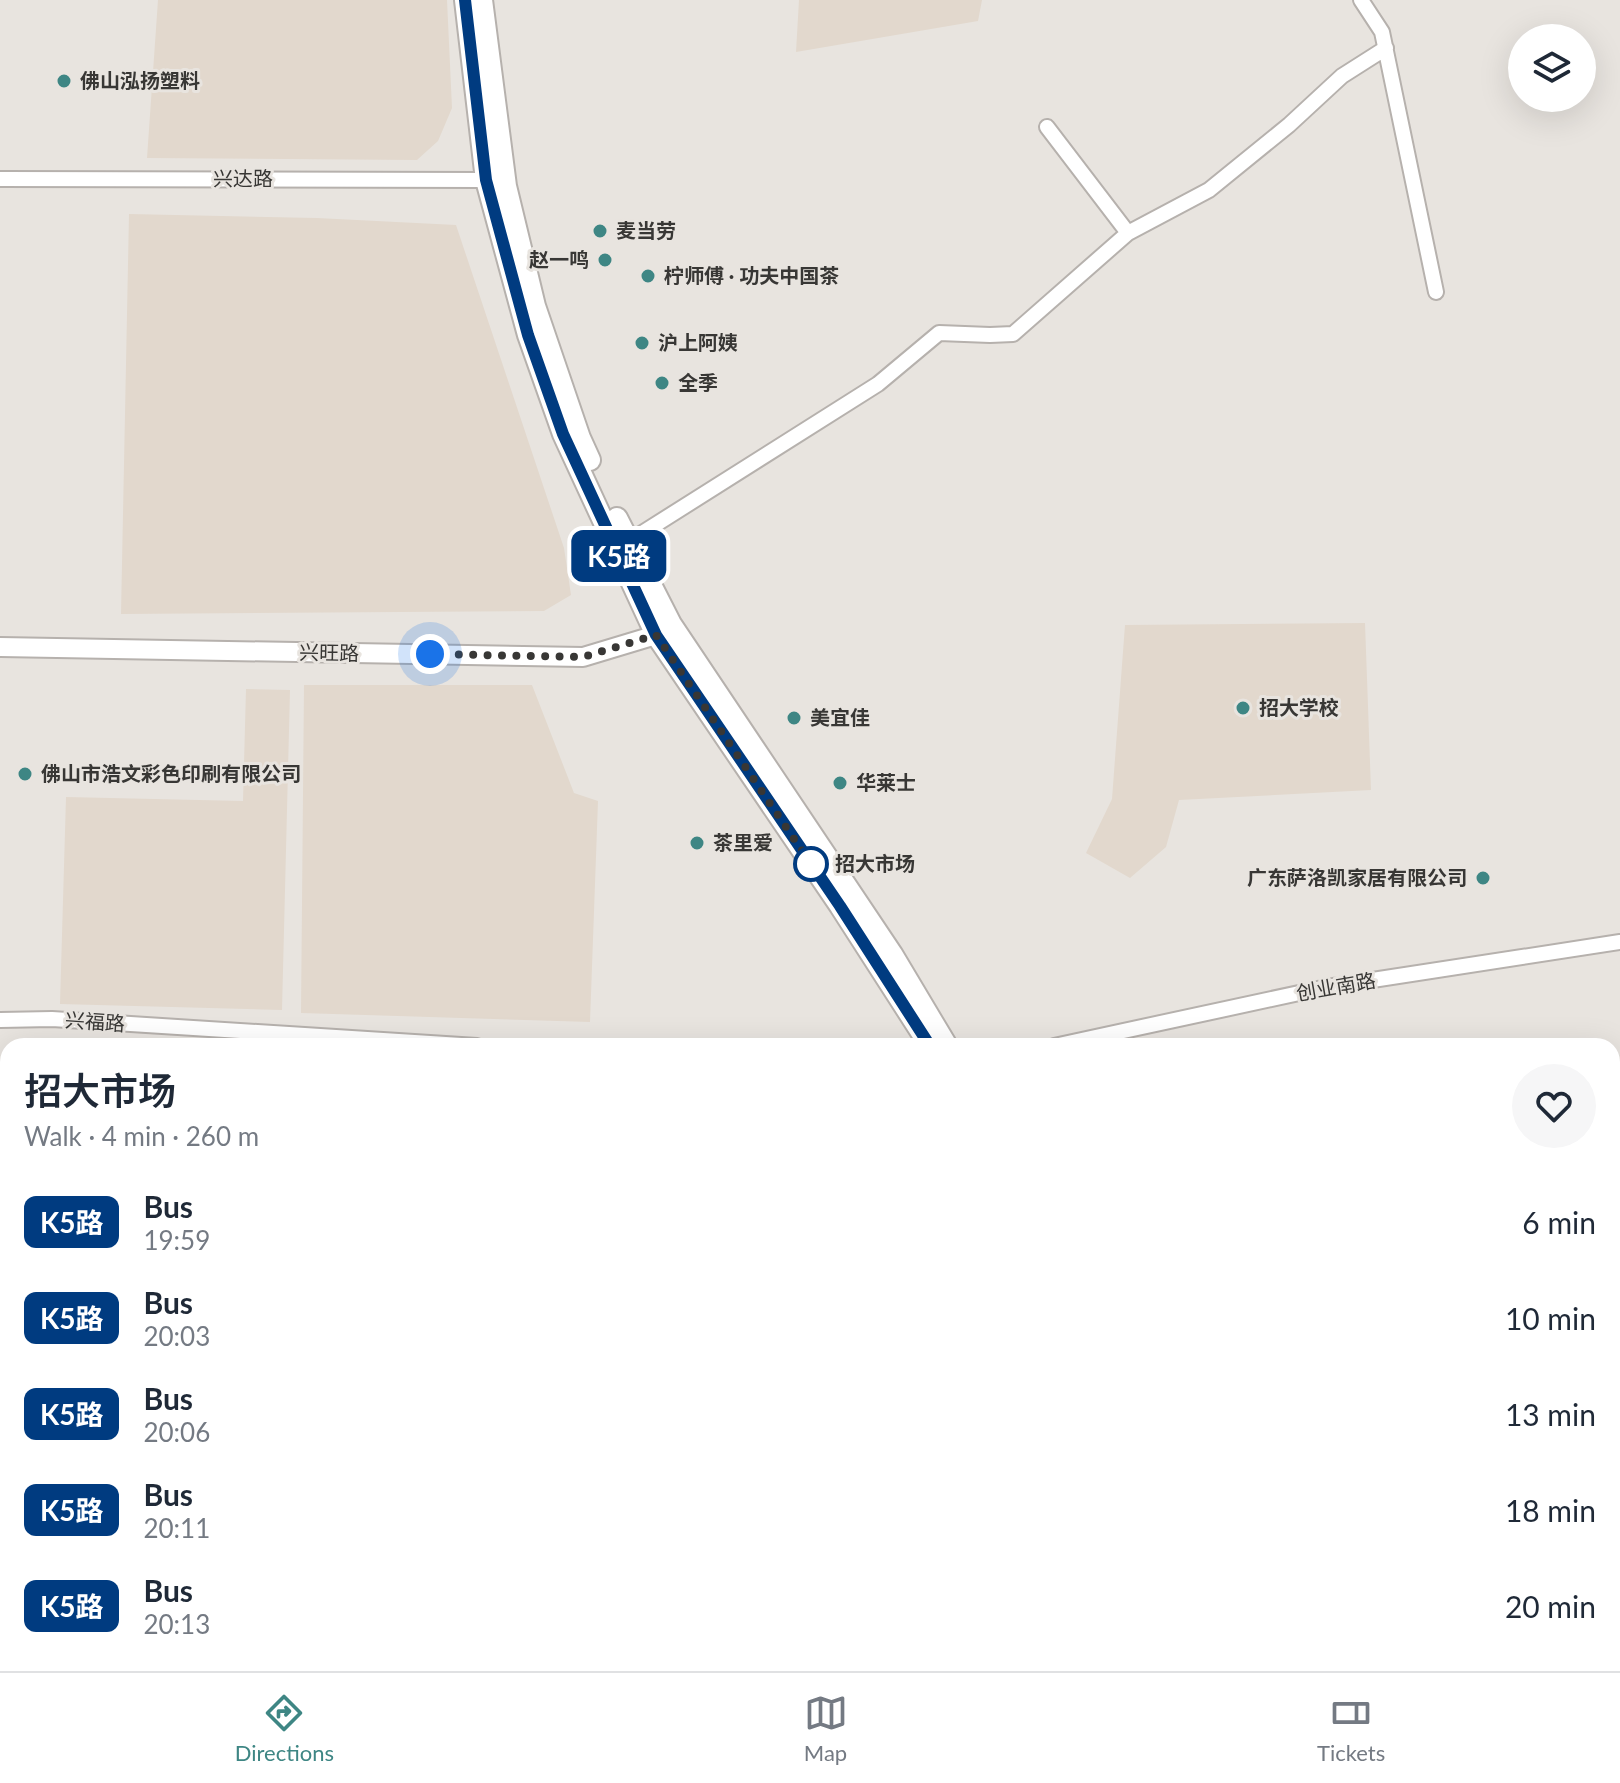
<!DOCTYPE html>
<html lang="en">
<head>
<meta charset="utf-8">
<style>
	:root { --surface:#fff; --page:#f6f6f7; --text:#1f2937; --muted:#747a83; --line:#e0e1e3; --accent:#3e8684 }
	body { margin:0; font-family:Lato,"Noto Sans SC",sans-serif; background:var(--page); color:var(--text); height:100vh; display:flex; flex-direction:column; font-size:30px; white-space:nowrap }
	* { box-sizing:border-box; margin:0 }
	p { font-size:26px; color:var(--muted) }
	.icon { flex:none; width:44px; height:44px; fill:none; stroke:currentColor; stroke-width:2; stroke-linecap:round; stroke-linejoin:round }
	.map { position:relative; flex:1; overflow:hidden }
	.details { position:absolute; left:0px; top:1038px; width:1620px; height:634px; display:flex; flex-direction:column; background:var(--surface); border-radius:24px 24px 0 0; box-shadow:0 8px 32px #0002 }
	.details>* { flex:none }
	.badge { padding:0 16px; border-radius:12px; font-size:28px; line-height:52px }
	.controls { position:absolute; left:1508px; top:24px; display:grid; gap:16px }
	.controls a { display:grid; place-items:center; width:88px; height:88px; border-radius:50%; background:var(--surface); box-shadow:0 8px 32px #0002; font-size:40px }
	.you { position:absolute; width:40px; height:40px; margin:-20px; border:6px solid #fff; border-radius:50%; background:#1a73e8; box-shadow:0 0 0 12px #1a73e833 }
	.map>.badge { position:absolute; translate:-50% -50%; box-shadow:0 0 0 4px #fff }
	.round { display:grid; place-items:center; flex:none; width:84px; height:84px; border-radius:42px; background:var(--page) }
	.overview { display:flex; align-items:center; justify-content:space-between; height:136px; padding:0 24px }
	h1 { font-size:38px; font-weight:600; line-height:60px }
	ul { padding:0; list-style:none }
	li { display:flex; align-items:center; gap:24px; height:96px; padding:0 24px }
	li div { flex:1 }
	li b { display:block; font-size:30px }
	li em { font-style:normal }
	li .badge { min-width:88px; font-weight:700; text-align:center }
	.tabs { display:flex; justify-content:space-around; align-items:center; height:112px; border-top:2px solid var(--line); background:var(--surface); font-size:22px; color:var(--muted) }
	.tabs a { display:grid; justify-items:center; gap:4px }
	.tabs .active { color:var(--accent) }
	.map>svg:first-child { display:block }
</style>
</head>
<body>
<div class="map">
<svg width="1620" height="1671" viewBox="0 0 1620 1671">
	<rect width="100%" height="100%" fill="#e8e4df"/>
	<!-- built -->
	<path fill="#e2d8cd" d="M158,0H447L452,108L438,141L417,160L147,158Z
		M799,0H982L978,21L796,52Z
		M129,214L317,218L456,225L564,548L571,595L544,611L121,614Z
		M1365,623L1371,790L1179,800L1166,847L1130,878L1086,853L1112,799L1125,625Z
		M304,685H532L574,793L598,801L590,1022L301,1013Z
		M246,689L290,690L282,1010L60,1004L66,797L243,801Z"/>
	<!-- water -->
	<path fill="#a2ac70" stroke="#82895e" stroke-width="2" d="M1406,1664H1454L1458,1671H1410Z"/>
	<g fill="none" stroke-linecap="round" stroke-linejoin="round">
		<!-- minor casing -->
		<g stroke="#b6b1ad" stroke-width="18">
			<path id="minor" d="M1361,0L1382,32L1436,292
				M1047,127L1128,233
				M0,179L486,180L491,181
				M628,542L878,384L939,333L990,335L1013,334L1128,233L1209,190L1289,125L1342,76L1386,48
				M0,1020L52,1019L477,1046
				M1054,1046L1327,987L1620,942
				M0,1248L8,1249"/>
		</g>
		<!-- tertiary casing -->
		<g stroke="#b6b1ad" stroke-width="22">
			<path id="tertiary" d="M0,647L583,657L656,635L667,627
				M575,1664V1671"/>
		</g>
		<!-- secondary casing -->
		<g stroke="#b6b1ad" stroke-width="24">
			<path id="secondary" d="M465,0L486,180L528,335L563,434L656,635L840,906L930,1046
				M482,0L506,186L535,306L580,438L590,460
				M617,518L671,624L892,954L947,1046
				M1612,1532L1620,1534
				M1612,1615L1620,1617
				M1328,1664L1332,1671
				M1299,1671L1301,1667L1305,1664"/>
		</g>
		<!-- primary casing -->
		<g stroke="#b6b1ad" stroke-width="28">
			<path id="primary" d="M0,1475L8,1476
				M0,1520L8,1521
				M1612,1552L1620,1554
				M1612,1581L1620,1583"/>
		</g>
		<!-- minor -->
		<use href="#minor" stroke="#fff" stroke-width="14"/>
		<!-- tertiary -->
		<use href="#tertiary" stroke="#fff" stroke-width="18"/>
		<!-- secondary -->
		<use href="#secondary" stroke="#fff" stroke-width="20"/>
		<!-- primary -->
		<use href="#primary" stroke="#fff" stroke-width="24"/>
	</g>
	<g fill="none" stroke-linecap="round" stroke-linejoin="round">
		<!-- line casing -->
		<g stroke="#fff" stroke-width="18">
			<path id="line" d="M465,0L486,180L528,335L563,434L656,635L840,906L930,1046"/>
		</g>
		<!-- line -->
		<use href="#line" stroke="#003b80" stroke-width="12"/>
		<!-- walk -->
		<path stroke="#383735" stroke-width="8" stroke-dasharray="0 14.4" d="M430,654L583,657L656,635L811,864"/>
	</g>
	<!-- markers -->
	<g fill="#3e8684" stroke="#e8e4df" stroke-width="3">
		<circle cx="64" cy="81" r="8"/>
		<circle cx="600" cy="231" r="8"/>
		<circle cx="605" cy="260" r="8"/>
		<circle cx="648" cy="276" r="8"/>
		<circle cx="642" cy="343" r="8"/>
		<circle cx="662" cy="383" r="8"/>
		<circle cx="1243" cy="708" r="8"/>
		<circle cx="794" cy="718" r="8"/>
		<circle cx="25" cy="774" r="8"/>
		<circle cx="840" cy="783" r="8"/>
		<circle cx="697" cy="843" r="8"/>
		<circle cx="1483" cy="878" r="8"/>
	</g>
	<circle fill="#fff" stroke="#003b80" stroke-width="4" cx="811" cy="864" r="16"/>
	<g text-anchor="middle" stroke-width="6" stroke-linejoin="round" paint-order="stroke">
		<!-- poi labels -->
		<g font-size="20" font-weight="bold" fill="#383735" stroke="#e8e4df" text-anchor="start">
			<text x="80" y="88">佛山泓扬塑料</text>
			<text x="616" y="238">麦当劳</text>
			<text x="589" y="267" text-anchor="end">赵一鸣</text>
			<text x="664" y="283">柠师傅 · 功夫中国茶</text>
			<text x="658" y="350">沪上阿姨</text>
			<text x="678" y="390">全季</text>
			<text x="1259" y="715">招大学校</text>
			<text x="810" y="725">美宜佳</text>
			<text x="41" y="781">佛山市浩文彩色印刷有限公司</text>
			<text x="856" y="790">华莱士</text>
			<text x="713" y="850">茶里爱</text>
			<text x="1467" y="885" text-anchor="end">广东萨洛凯家居有限公司</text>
		</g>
		<!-- street labels -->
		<g font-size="20" fill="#383735" stroke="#e8e4df">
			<text x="243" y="186">兴达路</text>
			<text transform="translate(329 653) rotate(1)" y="7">兴旺路</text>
			<text transform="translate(1336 987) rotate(-10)" y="7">创业南路</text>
			<text transform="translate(95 1022) rotate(4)" y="7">兴福路</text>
		</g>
		<!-- stop labels -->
		<g font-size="20" font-weight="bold" fill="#383735" stroke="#e8e4df" text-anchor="start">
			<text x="835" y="871">招大市场</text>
		</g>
	</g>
</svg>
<div class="controls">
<a><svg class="icon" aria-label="layers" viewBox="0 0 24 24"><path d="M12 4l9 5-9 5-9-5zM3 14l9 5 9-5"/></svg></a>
</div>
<div class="you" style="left:430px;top:654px"></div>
<b class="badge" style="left:619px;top:556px;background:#003b80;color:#fff">K5路</b>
<section class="details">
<div class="overview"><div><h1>招大市场</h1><p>Walk · 4 min · 260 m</p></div><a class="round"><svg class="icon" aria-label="heart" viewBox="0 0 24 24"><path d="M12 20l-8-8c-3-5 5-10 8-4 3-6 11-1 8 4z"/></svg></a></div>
<ul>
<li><span class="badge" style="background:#003b80;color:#fff">K5路</span><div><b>Bus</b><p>19:59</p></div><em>6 min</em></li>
<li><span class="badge" style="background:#003b80;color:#fff">K5路</span><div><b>Bus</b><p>20:03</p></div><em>10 min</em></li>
<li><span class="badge" style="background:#003b80;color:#fff">K5路</span><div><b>Bus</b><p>20:06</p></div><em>13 min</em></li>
<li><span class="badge" style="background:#003b80;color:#fff">K5路</span><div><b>Bus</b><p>20:11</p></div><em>18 min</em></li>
<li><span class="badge" style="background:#003b80;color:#fff">K5路</span><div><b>Bus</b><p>20:13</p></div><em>20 min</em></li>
</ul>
</section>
</div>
<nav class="tabs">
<a class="active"><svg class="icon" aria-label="directions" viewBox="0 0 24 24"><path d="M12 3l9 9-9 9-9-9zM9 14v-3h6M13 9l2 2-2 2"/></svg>Directions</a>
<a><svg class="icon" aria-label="map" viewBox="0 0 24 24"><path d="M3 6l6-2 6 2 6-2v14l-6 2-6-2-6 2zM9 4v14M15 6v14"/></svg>Map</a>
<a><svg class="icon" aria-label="tickets" viewBox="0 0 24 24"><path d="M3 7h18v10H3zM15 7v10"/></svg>Tickets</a>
</nav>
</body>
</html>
